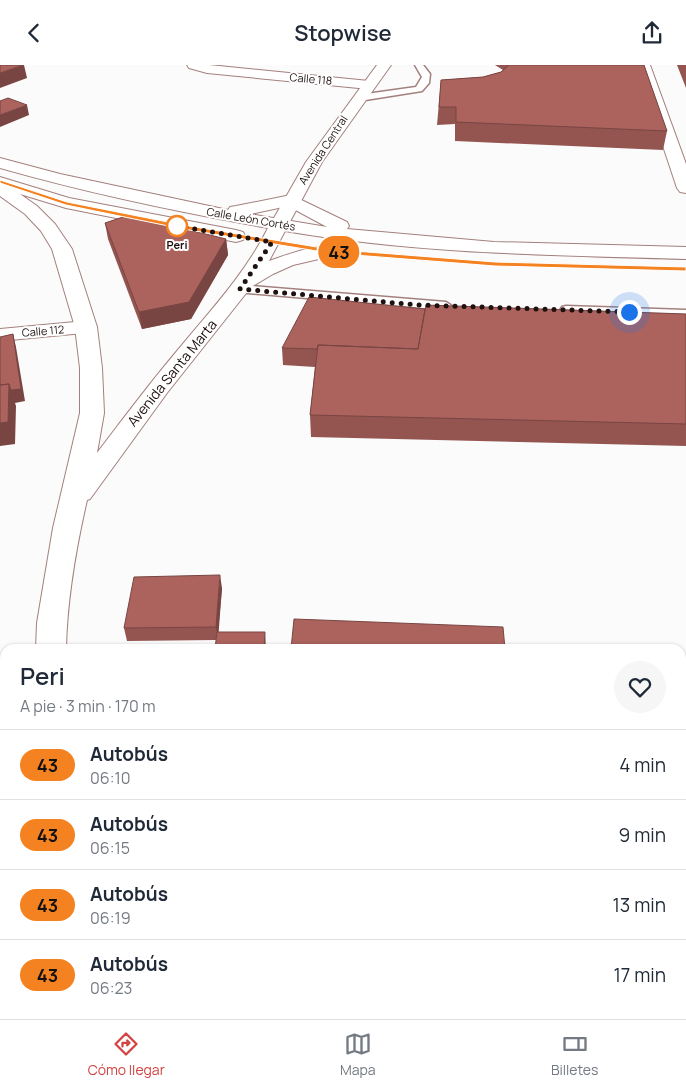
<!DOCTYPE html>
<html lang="es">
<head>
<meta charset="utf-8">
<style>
	:root { --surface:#fff; --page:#f6f6f7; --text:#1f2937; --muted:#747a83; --line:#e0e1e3; --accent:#d34443 }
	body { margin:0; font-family:Manrope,sans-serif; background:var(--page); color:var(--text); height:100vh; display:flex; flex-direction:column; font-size:19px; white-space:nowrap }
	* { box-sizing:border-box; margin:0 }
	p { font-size:16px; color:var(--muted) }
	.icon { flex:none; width:28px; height:28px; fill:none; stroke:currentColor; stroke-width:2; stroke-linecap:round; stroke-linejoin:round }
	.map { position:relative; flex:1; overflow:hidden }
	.details { position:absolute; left:0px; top:579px; width:686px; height:376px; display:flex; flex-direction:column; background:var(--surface); border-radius:15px 15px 0 0; box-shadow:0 1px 4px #0004 }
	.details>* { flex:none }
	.badge { padding:0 10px; border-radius:16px; font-size:18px; line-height:32px }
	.you { position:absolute; width:25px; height:25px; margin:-12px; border:4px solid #fff; border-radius:50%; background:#1a73e8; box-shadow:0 0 0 8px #1a73e833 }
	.map>.badge { position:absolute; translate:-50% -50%; box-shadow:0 0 0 2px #fff }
	.round { display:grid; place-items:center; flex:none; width:52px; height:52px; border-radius:26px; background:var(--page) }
	.overview { display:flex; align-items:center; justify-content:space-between; height:85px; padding:0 20px }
	h1 { font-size:24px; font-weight:600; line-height:38px }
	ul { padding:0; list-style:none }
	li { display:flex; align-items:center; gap:15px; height:70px; padding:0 20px; border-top:1px solid var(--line) }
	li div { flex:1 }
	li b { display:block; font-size:19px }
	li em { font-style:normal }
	li .badge { min-width:55px; font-weight:700; text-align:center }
	header { display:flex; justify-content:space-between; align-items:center; height:65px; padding:0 20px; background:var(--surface); font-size:22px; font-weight:600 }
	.dock { display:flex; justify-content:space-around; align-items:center; height:70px; border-top:1px solid var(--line); background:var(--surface); font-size:14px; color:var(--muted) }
	.dock a { display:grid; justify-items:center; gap:2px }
	.dock .on { color:var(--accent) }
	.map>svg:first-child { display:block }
</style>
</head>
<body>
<header><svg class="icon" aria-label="back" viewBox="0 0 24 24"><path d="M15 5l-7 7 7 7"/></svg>Stopwise<svg class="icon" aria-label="share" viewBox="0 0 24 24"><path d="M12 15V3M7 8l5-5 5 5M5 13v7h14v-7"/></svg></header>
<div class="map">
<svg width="686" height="954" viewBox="0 0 686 954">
	<rect width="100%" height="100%" fill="#fbfbfb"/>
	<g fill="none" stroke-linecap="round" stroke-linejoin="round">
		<!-- service casing -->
		<g stroke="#a3807d" stroke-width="3">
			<path id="service" d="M415,0H423L430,9L429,18L422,26L359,36L355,33L359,30L416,22L422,12Z
				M240,220L446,237L452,241L446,245L236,227L234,224Z
				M566,241L686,245V253L562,248L560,245L562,242Z"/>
		</g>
		<!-- minor casing -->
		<g stroke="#a3807d" stroke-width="2">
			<path id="minor" d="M187,0H209L369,16L374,17L376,20L374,23L369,24L207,8L189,3Z
				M636,0H650L686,99V128L680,127L677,123Z
				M86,256L94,257L97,262L94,267L0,276V264Z
				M681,786H686V820H681Z"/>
		</g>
		<!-- tertiary casing -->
		<g stroke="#a3807d" stroke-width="2">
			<path id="tertiary" d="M377,0H391L322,97L286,164L279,166L272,164L270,160L306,97Z"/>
		</g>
		<!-- secondary casing -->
		<g stroke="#a3807d" stroke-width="2">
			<path id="secondary" d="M0,93L60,109L228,145L230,142L236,141L291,130L347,157L349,161L347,164L494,177L686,182V194C552,190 418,189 285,166L269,196C286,190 318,178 336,182L339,186L336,190L293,200L273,209L251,222L167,328L90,434L87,435C76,483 67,534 66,584H36L37,558L53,463L80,348V303L75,262L52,184L41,166L25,149L0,131V112L69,133L236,165L243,167L245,171L243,175L236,177L66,143L20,129L37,141L55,159L72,184L97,262L102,303L104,348L97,388C123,354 149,319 177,286C210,246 245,209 268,163C178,147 88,128 0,103ZM288,141L327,162L250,149Z
				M27,950H69L70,954H28Z"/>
		</g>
		<!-- service -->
		<use href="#service" fill="#fff" fill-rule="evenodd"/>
		<!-- minor -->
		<use href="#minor" fill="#fff" fill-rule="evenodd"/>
		<!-- tertiary -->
		<use href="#tertiary" fill="#fff" fill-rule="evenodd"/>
		<!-- secondary -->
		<use href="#secondary" fill="#fff" fill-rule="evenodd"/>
	</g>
	<!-- wall -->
	<path fill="#945551" d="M495,0H644L667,66L663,85L455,76V59L437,60L441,15L483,12L501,7L503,5Z
		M677,0H686V23Z
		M105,158L226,174L228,190L191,254L142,264L108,174Z
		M425,244L686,249V381L311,372L310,350L315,302L283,300L282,283Z
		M222,523L218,567L216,575L127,576L124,563Z"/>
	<!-- shaded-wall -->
	<path fill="#784542" d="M23,0H24L27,13L0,23V8Z
		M27,40L29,50L0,62V50Z
		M226,174L228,190L191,254L142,264L139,247Z
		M13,269L16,282L25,336L15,338L16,341L15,379L0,381V341Z
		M220,510L222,523L218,575L216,562Z
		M265,567L266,584H264Z"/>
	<!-- building -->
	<path fill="#ac635e" stroke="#784542" d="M0,0H23L0,8Z
		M508,0H644L667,66L456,57V42H439L441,15L483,12L501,7L507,2Z
		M8,33L27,40L0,50V36Z
		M129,150L226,174L189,237L139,247L105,158Z
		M309,232L425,244L418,284L318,280L317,284L282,283Z
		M426,240L686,249V359L310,350L318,280L418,284Z
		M13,269L21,324L11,325L9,319L0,320V272Z
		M9,319L8,357L0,358V320Z
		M220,510L216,562L124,563L134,512Z
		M294,554L503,562L505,584H291Z
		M217,567H265L264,584H215Z
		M136,950H562L563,954H138Z"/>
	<!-- line -->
	<path fill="#f58220" stroke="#fff" d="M0,115L67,137L183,160L329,184L495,197L686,202V206L495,201L329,188L183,164L66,140L0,118Z"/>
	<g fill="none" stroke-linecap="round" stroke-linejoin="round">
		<!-- walk -->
		<path stroke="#1e1110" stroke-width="5" stroke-dasharray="0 9" d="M177,161L272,177L240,224L418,240L629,247"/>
	</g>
	<!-- markers -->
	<circle fill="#fff" stroke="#f58220" stroke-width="2.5" cx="177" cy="161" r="10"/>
	<g text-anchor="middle" stroke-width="4" stroke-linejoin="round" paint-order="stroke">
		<!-- far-street labels -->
		<g font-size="11" fill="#1e1110" stroke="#fff">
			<text transform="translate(311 14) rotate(5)" y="4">Calle 118</text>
			<text transform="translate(323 85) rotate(-57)" y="4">Avenida Central</text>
			<text transform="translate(251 154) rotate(10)" y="4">Calle León Cortés</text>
			<text transform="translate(43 266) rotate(-5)" y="4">Calle 112</text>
		</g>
		<!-- far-stop labels -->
		<g font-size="11" font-weight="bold" fill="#1e1110" stroke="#fff">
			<text x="177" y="184">Peri</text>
		</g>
		<!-- street labels -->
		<g font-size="14" fill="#1e1110" stroke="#fff">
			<text transform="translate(172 308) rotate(-51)" y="5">Avenida Santa Marta</text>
		</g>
	</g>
</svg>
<div class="you" style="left:629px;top:247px"></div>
<b class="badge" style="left:339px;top:187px;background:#f58220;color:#111">43</b>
<section class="details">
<div class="overview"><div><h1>Peri</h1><p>A pie · 3 min · 170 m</p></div><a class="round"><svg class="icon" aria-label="heart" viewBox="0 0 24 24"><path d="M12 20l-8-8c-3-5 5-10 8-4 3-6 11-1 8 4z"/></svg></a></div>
<ul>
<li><span class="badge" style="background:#f58220;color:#111">43</span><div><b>Autobús</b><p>06:10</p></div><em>4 min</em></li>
<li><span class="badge" style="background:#f58220;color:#111">43</span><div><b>Autobús</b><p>06:15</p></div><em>9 min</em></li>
<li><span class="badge" style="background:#f58220;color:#111">43</span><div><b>Autobús</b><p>06:19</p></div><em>13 min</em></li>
<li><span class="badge" style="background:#f58220;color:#111">43</span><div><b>Autobús</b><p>06:23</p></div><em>17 min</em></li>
</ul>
</section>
</div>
<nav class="dock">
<a class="on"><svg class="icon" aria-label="directions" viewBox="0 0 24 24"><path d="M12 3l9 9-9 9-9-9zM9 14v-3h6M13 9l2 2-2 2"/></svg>Cómo llegar</a>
<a><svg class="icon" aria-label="map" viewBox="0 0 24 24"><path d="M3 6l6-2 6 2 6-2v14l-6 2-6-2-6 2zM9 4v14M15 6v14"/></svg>Mapa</a>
<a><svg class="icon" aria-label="tickets" viewBox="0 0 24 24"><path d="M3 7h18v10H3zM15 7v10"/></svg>Billetes</a>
</nav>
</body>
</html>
